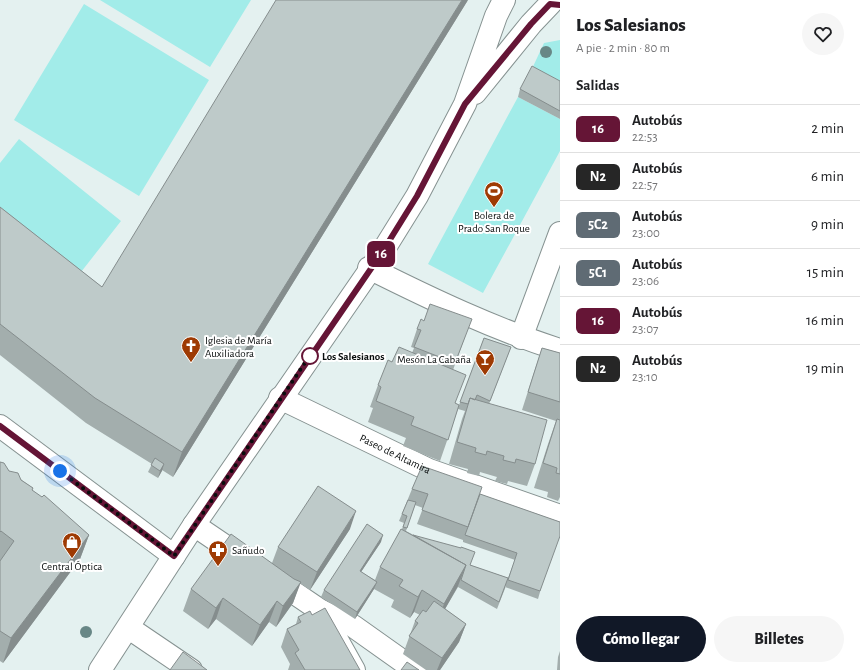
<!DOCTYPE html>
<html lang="es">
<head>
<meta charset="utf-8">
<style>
	:root { --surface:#fff; --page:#f6f6f6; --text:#202124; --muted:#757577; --line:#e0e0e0; --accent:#111827 }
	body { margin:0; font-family:"Alegreya Sans",sans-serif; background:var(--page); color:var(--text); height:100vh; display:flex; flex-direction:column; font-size:15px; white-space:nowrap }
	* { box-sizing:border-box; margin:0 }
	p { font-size:13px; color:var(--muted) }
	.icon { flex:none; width:22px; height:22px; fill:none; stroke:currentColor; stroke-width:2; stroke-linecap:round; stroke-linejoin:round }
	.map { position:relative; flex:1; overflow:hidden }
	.panel { display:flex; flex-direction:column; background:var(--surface); width:300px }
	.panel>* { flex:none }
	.badge { padding:0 8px; border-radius:6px; font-size:14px; line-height:26px }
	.you { position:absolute; width:20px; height:20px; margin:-10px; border:3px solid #fff; border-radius:50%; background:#1a73e8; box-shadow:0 0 0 6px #1a73e833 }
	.map>.badge { position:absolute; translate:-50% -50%; box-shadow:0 0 0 2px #fff }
	h2 { padding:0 16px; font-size:15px; line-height:36px }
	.round { display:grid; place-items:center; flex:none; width:42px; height:42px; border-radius:21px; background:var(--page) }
	.headline { display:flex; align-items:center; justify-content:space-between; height:68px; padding:0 16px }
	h1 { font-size:19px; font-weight:800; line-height:30px }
	.action { display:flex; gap:8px; margin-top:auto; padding:8px 16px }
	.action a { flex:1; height:46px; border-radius:24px; background:var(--accent); color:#fff; font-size:16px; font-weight:800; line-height:46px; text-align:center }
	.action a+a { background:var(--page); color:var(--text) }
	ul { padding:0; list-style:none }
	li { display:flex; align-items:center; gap:12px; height:48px; padding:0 16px; border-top:1px solid var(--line) }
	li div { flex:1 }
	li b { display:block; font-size:15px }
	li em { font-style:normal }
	li .badge { min-width:44px; font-weight:700; text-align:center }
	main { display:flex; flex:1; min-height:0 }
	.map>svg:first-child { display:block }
</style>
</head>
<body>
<main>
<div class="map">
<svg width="560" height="670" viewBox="0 0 560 670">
	<rect width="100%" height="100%" fill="#e4f1f0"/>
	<!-- green -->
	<path fill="#a2ece9" d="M100,0H251L210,67Z
		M84,4L209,80L139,196L14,120Z
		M560,40V89L530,73L544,43Z
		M518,97L560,119V151L483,293L428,264Z
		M19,139L121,221L74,281L0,221V163Z"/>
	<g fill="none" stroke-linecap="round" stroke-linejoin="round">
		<!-- minor casing -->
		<g stroke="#869291" stroke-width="24">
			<g id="minor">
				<path d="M369,268C431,299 494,329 560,350"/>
				<path d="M521,338L560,233"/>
				<path id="s1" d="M280,398L429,470L560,516"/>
				<path d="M0,426L174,556"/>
				<path d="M194,525L321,611L354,670"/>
				<path d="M321,611L353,626L415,670"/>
				<path d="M129,628L191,670"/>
			</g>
		</g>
		<!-- major casing -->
		<g stroke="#869291" stroke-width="24">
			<path id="major" d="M475,93L531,24L550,4
				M100,670L194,525L381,254L417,196L465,104L496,16L504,0"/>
		</g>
		<!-- minor -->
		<use href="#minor" stroke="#fff" stroke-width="22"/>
		<!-- major -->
		<use href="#major" stroke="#fff" stroke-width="22"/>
	</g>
	<!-- trees -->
	<g fill="#688786">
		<circle cx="546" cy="52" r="6"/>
		<circle cx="86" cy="632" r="6"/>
	</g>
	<!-- wall -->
	<path fill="#a3aead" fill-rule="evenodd" d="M468,0L173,477L162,470L158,478L148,472L152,464L86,423L0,355V207L102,287Z
		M560,81V119L518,97L520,89Z
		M417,329L465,337L453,370L455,403L459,405L484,338L511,347L489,404L535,464L527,486L508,481L507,484L495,481L497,477L480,472L479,476L467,473L468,469L449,464L462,419L465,411L458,409L440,461L403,446L406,438L368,422L373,408L370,407L378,385L392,362L412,353L414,348L411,347Z
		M542,348L560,353V497L558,501L547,497L548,492L534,488L548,444L556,421L522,410L536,366Z
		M0,462L9,471L33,488L32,490L89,535L80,559L3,663L0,661Z
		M412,489L480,494L560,522L538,599L505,587L506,586L497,609L458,587L445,609L466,624L459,642L440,670H426L403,654L415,621L420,615L414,612L410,618L391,607L394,600L374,589L355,619L321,597L324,590L381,542L361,572L375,580L380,567L402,529L404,523L399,521ZM415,505L423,508L417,524L463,540V542L515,560L508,578L470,565L406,531Z
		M350,529L310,590L300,583L293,603L276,627L269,622L252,646L216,619L208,629L183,611L191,589L272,563L278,547Z
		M312,615L360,670H288L290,664L281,647L287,629L296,624L298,617Z
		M560,651V670H557L558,657Z"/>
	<!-- shaded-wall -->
	<path fill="#858d8d" d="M462,0H468L173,477L182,452Z
		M164,464L162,471L158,478L160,471Z
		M356,511L350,529L310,590L317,572Z
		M89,535L80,559L3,663L11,638Z
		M383,535L381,542L357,578L360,571Z
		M466,565L458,586L436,625L444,604Z
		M301,582L293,603L276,627L283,606Z
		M377,582L374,589L355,619L357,612Z
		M422,590L414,612L410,618L418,597Z
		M223,598L216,619L208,629L216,608Z
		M277,601L269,622L252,646L260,625Z
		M466,624L459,642L440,670H437L442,658Z"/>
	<!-- building -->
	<path fill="#becac9" stroke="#858d8d" d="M276,0H462L182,452L95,398L0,324V207L102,287Z
		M532,66L560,81V111L520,89Z
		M430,304L472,319L455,363L414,347L421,330L417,329L421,319L424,321Z
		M484,338L511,347L490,401L477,395L475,400L470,398L468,404L460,402Z
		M399,347L466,375L455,403L459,405L448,440L411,425L414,417L376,401L381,387L378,385L388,360L392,362Z
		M542,348L560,353V402L528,392Z
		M470,398L547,420L535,464L516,459L515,463L503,460L504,456L487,451L486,455L475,452L476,448L457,442Z
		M557,419L560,420V474L556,473L557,468L543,463Z
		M155,458L164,464L160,471L151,465Z
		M0,462L4,463L9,471L18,473L21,480L33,488L32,490L42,497L44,495L89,535L11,638L0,631V561L14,541L1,531L0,532Z
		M422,466L482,487L468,527L422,510L428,494L412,489Z
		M318,486L356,511L317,572L278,547Z
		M480,494L560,522V536L540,591L508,580L517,553L465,535Z
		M408,500L416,502L407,528L403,527L407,516L402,514Z
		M367,524L383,535L360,571L377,582L357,612L324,590Z
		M401,529L466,565L444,604L422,590L418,597L399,586L403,580L380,567Z
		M231,534L294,579L301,582L283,606L277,601L260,625L223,598L216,608L191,589Z
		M413,535L461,548V547L475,552L470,565L508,578L499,602L461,580L466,565Z
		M434,601L466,624L442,658L409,636L418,623L415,621L423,610L426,612Z
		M325,608L360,670H305L295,653L299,650L287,629L301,622L298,617L310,611L312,615Z
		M183,652L207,670H170Z
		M407,662L419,670H401Z"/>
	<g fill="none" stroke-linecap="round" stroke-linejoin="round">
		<!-- line casing -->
		<g stroke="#fff" stroke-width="9">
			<path id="line" d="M0,426L174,556L381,254L417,196L465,104L531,24L550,4L560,5"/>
		</g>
		<!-- line -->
		<use href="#line" stroke="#651536" stroke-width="6"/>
		<!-- walk -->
		<path stroke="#090d0d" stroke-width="4" stroke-dasharray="0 7.2" d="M60,471L174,556L311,354L310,356"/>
	</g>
	<!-- icons -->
	<defs>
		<g id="stadium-pin" transform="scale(1)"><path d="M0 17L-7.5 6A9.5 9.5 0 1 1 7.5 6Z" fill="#9e3a03" stroke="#fff"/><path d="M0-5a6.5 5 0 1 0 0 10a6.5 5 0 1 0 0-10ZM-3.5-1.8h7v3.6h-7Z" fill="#fff"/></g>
		<g id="church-pin" transform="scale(1)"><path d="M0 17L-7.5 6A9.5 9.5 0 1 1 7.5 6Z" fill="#9e3a03" stroke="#fff"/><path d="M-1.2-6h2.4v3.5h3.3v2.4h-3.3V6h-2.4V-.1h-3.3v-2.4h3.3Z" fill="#fff"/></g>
		<g id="bar-pin" transform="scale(1)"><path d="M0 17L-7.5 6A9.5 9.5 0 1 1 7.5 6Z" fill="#9e3a03" stroke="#fff"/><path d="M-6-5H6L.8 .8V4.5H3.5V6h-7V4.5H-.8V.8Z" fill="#fff"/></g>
		<g id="shop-pin" transform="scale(1)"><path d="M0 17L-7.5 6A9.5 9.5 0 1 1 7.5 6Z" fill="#9e3a03" stroke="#fff"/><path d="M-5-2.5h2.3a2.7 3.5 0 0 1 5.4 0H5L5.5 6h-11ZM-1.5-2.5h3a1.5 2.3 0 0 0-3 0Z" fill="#fff"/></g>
		<g id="pharmacy-pin" transform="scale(1)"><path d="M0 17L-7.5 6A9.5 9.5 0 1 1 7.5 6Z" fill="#9e3a03" stroke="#fff"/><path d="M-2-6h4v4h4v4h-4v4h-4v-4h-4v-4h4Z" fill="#fff"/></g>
	</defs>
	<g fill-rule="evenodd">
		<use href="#stadium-pin" x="494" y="191"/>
		<use href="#church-pin" x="191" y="346"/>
		<use href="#bar-pin" x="485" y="359"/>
		<use href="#shop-pin" x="72" y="542"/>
		<use href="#pharmacy-pin" x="218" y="550"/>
	</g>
	<!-- markers -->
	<circle fill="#fff" stroke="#651536" stroke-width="2" cx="310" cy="356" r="8"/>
	<g text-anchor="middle" stroke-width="4" stroke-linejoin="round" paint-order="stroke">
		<!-- poi labels -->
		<g font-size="11" fill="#090d0d" stroke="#fff">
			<text x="494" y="219">Bolera de<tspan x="494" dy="13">Prado San Roque</tspan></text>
			<text x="205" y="344" text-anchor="start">Iglesia de María<tspan x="205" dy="13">Auxiliadora</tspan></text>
			<text x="471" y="363" text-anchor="end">Mesón La Cabaña</text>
			<text x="232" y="554" text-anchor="start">Sañudo</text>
			<text x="72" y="570">Central Óptica</text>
		</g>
		<!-- stop labels -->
		<g font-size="11" font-weight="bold" fill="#090d0d" stroke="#fff" text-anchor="start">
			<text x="322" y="360">Los Salesianos</text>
		</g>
		<!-- street labels -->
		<g font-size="11" fill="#090d0d" stroke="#fff">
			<text dy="4" stroke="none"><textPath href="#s1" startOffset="128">Paseo de Altamira</textPath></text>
		</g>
	</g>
</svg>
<div class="you" style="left:60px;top:471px"></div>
<b class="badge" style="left:381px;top:254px;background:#651536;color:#fff">16</b>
</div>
<section class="panel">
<div class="headline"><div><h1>Los Salesianos</h1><p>A pie · 2 min · 80 m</p></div><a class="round"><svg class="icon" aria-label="heart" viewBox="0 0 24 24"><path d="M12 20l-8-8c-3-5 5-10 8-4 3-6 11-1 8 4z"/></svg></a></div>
<h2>Salidas</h2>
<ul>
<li><span class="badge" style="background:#651536;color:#fff">16</span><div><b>Autobús</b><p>22:53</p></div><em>2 min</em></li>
<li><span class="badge" style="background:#262626;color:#fff">N2</span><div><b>Autobús</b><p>22:57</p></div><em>6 min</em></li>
<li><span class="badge" style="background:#5f6b74;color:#fff">5C2</span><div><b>Autobús</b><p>23:00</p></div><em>9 min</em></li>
<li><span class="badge" style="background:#5f6b74;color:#fff">5C1</span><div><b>Autobús</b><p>23:06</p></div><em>15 min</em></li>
<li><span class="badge" style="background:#651536;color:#fff">16</span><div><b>Autobús</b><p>23:07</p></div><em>16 min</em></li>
<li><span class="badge" style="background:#262626;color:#fff">N2</span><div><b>Autobús</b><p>23:10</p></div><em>19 min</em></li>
</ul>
<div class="action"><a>Cómo llegar</a><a>Billetes</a></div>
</section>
</main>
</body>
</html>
